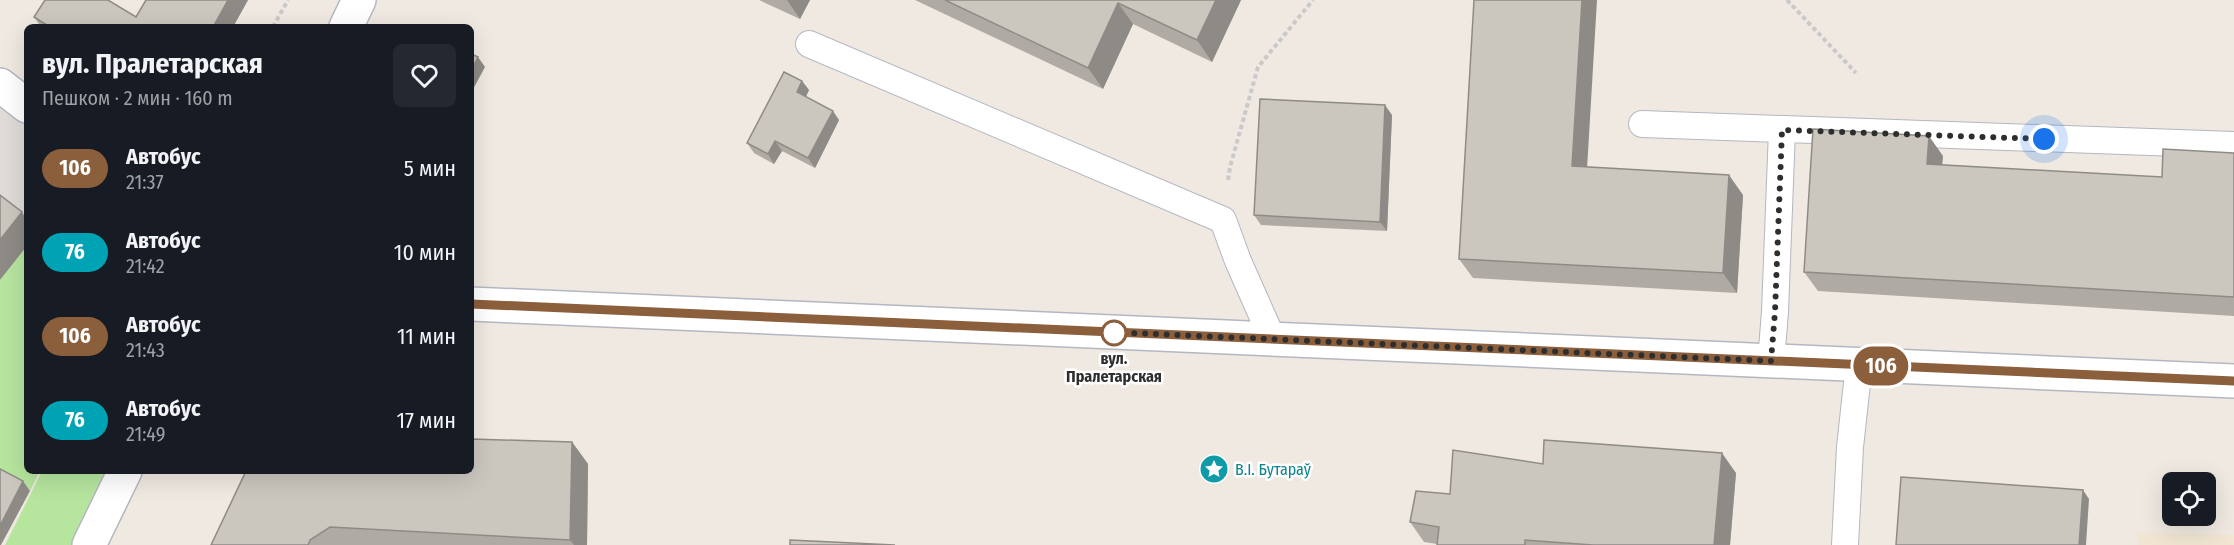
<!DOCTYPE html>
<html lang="ru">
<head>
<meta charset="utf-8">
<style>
	:root { --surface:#171b24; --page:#242831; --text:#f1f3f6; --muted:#9ea1a6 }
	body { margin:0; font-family:"Fira Sans Condensed",sans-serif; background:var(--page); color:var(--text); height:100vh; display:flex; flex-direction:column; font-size:22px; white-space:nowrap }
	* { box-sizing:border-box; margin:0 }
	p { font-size:20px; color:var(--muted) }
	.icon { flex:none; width:33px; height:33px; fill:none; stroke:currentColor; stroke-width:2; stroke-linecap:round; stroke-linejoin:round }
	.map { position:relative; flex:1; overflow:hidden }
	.details { position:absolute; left:24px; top:24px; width:450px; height:450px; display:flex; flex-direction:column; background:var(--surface); border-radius:9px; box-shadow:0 6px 24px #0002 }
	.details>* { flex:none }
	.badge { padding:0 12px; border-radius:20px; font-size:21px; line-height:39px }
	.fabs { position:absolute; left:2162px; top:472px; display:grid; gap:12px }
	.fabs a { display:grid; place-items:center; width:54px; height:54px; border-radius:9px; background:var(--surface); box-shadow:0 6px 24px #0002; font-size:30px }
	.you { position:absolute; width:30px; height:30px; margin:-15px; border:4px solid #fff; border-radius:50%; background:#1a73e8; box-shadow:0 0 0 9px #1a73e833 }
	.map>.badge { position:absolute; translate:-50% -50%; box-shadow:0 0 0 3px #fff }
	.round { display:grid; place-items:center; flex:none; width:63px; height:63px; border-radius:9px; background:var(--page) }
	.head { display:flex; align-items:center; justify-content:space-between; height:102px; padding:0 18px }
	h1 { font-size:28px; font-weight:700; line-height:45px }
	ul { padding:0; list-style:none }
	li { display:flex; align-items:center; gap:18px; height:84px; padding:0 18px }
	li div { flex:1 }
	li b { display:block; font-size:22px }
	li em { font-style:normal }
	li .badge { min-width:66px; font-weight:700; text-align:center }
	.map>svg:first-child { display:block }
</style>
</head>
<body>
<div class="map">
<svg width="2234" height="545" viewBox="0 0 2234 545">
	<rect width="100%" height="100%" fill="#efe9e1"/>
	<!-- education -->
	<path fill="#f0e6d1" d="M2137,532L2234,535V545H2137Z"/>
	<!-- green -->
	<path fill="#b6e59e" d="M27,246V471H40L30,491L0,475V280Z
		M42,471H125L88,545H5Z"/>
	<!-- plaza -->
	<path fill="#dfdcd8" d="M0,85L27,106V226L0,205Z"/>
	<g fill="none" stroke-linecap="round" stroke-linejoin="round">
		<!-- lane casing -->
		<g stroke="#b4b7c1" stroke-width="28">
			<path id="lane" d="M809,44L1223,220L1238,261L1273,340
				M1642,124L2234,145
				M1771,361L1775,312L1782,130
				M1845,545L1850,447L1859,365"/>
		</g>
		<!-- secondary casing -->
		<g stroke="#b4b7c1" stroke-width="36">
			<path id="secondary" d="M346,27L359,0
				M0,85L27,106
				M471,304L2234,381
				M89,545L125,471"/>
		</g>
		<!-- path -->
		<path stroke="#c9c9c9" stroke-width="4" stroke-dasharray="4.5 3" stroke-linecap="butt" d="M1787,0L1856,73
			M273,27L288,0
			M1228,180L1230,167L1258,67L1313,0"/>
		<!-- lane -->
		<use href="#lane" stroke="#fff" stroke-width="26"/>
		<!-- secondary -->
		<use href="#secondary" stroke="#fff" stroke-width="33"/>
	</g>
	<!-- wall -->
	<path fill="#afaba4" d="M146,0H248L233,27H41L34,17H136Z
		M759,0H810L800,19Z
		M915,0H1241L1212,62L1133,24L1103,89Z
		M802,81L809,90L806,97L839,120L815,168L782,151L774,164L754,153L747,143Z
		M1392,115L1387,231L1261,225L1254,215Z
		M2234,153V316L1818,291L1804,272L1943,156L1942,165L2162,177Z
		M1587,167L1743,195L1737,293L1473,278L1459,259Z
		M572,442L588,464L587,545H211Z
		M1543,464L1736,473L1730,545H1437V544L1424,542L1410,522L1450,494Z"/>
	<!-- shaded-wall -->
	<path fill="#8e8b86" d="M228,0H248L233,27H213Z
		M787,0H810L800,19Z
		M1216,0H1241L1212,62L1197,40Z
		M1582,0H1597L1586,186L1572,166Z
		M1118,3L1133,24L1103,89L1088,68Z
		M478,57L485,67L471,93V71Z
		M802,81L809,90L803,102L797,92Z
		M1385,105L1392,115L1387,231L1380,222Z
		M833,111L839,120L815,168L808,158Z
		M1929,136L1943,156L1940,184L1927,164Z
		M775,141L782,151L774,164L768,154Z
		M1729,175L1743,195L1737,293L1723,273Z
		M22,212L27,220V246L0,280V240Z
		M572,442L588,464L587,545H574L570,540Z
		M1722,453L1736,473L1730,545H1714Z
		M23,481L30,491L1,545H0V526Z
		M2083,490L2089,499L2086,545H2079Z"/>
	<!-- building -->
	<path fill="#cbc7bf" stroke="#8e8b86" stroke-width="1.5" d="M45,0H108L136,17L146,0H228L213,27H50L34,17Z
		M945,0H1216L1197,40L1118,3L1088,68Z
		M1474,0H1582L1572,166L1729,175L1723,273L1459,259Z
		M471,54L478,57L471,71Z
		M784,72L802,81L797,92L833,111L808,158L775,141L768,154L747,143Z
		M1260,99L1385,105L1380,222L1254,215Z
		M1813,129L1929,136L1927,164L2162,177L2163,149L2234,153V297L1804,272Z
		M0,195L22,212L0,240Z
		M471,439L572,442L570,540L330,527L310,540L308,545H211L246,471H471Z
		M1544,440L1722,453L1714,545H1593L1525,540V545H1437L1439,527L1410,522L1416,491L1450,494L1453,450L1543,464Z
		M0,469L23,481L0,526Z
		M1901,477L2083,490L2079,545H1896Z
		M790,540L895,545H790Z"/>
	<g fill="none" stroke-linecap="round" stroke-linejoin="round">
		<!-- line casing -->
		<g stroke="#fff" stroke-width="14">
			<path id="line" d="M471,304L2234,381"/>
		</g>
		<!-- line -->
		<use href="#line" stroke="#8b5e3c" stroke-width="9"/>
		<!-- walk -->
		<path stroke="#2e2e2e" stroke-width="6" stroke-dasharray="0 10.8" d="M1114,333L1108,332L1771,361L1775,312L1782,130L2044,139"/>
	</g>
	<!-- icons -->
	<defs>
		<g id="sight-disc" transform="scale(1.5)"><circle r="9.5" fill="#0f9aa8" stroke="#fff"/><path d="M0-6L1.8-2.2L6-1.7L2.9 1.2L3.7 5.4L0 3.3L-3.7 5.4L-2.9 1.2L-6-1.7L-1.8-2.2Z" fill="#fff"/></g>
	</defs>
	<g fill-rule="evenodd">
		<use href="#sight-disc" x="1214" y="469"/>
	</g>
	<!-- markers -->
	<circle fill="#fff" stroke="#8b5e3c" stroke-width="3" cx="1114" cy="333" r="12"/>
	<g text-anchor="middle" stroke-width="5" stroke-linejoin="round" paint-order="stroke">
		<!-- stop labels -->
		<g font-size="16" font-weight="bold" fill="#2e2e2e" stroke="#fff">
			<text x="1114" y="364">вул.<tspan x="1114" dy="18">Пралетарская</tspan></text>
		</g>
		<!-- culture labels -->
		<g font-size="16" fill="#0d838f" stroke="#fff" text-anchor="start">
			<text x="1235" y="475">В.І. Бутараў</text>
		</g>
	</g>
</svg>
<div class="fabs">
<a><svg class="icon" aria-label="locate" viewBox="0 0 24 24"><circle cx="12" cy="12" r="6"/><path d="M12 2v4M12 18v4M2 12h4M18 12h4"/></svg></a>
</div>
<div class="you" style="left:2044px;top:139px"></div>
<b class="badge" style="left:1881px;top:366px;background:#8b5e3c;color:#fff">106</b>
<section class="details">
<div class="head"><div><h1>вул. Пралетарская</h1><p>Пешком · 2 мин · 160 m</p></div><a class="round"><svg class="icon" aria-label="heart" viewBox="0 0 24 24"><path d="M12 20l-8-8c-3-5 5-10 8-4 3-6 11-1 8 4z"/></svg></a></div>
<ul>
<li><span class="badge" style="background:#8b5e3c;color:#fff">106</span><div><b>Автобус</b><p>21:37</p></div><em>5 мин</em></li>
<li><span class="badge" style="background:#00a3b4;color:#fff">76</span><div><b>Автобус</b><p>21:42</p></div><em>10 мин</em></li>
<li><span class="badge" style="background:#8b5e3c;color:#fff">106</span><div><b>Автобус</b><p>21:43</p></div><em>11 мин</em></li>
<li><span class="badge" style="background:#00a3b4;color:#fff">76</span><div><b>Автобус</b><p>21:49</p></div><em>17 мин</em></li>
</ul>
</section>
</div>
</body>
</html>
